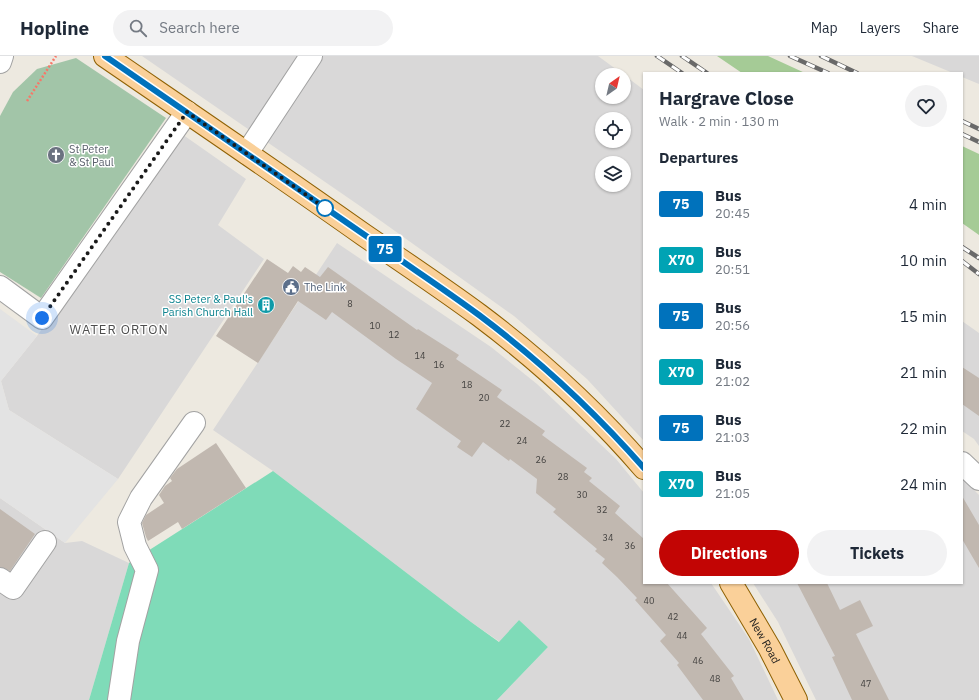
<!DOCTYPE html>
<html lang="en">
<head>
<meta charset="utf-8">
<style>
	:root { --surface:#fff; --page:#f2f2f3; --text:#1f2937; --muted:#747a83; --line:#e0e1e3; --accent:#c20504 }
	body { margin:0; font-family:"IBM Plex Sans",sans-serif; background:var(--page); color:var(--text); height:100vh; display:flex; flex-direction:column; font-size:15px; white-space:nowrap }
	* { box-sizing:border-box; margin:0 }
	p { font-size:13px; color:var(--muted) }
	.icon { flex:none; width:22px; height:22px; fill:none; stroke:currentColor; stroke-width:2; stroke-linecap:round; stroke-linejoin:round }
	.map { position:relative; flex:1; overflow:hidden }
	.sheet { position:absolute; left:643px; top:16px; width:320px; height:512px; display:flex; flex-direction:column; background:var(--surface); border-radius:0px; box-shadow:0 1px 3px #0004 }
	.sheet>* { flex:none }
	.badge { padding:0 8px; border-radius:3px; font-size:14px; line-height:26px }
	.needle { width:26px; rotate:34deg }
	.tools { position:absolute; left:595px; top:12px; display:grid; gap:8px }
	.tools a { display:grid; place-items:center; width:36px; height:36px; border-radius:50%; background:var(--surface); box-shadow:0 1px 3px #0004; font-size:20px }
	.you { position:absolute; width:20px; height:20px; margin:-10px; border:3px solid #fff; border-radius:50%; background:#1a73e8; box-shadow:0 0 0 6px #1a73e833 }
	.map>.badge { position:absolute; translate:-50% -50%; box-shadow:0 0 0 2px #fff }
	h2 { padding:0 16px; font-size:15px; line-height:36px }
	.round { display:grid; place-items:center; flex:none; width:42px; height:42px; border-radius:21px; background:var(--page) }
	.overview { display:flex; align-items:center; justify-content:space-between; height:68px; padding:0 16px }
	h1 { font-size:19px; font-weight:800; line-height:30px }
	.cta { display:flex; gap:8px; margin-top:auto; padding:8px 16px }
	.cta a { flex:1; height:46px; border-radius:24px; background:var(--accent); color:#fff; font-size:16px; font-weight:800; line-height:46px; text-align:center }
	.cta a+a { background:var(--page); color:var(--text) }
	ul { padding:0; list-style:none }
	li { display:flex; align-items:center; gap:12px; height:56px; padding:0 16px }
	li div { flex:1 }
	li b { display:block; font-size:15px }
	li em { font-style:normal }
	li .badge { min-width:44px; font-weight:700; text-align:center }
	header { display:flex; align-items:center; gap:24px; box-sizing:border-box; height:56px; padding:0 20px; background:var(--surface); border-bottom:1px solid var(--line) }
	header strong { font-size:19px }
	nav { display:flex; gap:22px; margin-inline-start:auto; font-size:14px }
	.search { width:280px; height:36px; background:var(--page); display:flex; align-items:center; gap:10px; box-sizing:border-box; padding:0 14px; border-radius:22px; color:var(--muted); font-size:15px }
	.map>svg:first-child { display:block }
</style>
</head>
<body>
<header>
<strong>Hopline</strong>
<div class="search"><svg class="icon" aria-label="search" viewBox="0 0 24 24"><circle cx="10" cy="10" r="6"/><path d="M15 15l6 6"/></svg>Search here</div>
<nav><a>Map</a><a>Layers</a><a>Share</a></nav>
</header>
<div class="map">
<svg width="979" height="644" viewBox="0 0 979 644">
	<rect width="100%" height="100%" fill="#ede9e0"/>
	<!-- residential -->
	<path fill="#d9d8d8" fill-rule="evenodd" d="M142,0H598L624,19H602V41H624V19L644,34V385L587,323L514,260L360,150ZM602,63H624V85H602ZM602,107H624V129H602Z
		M912,0H979V28L962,21V17H953Z
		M179,76L246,123L218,169L264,203L118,423L9,354L1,325L37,280Z
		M337,187L491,291L537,328L616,403L644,437V527H711L749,583L778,644H497L548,591L519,564L500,586L471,566L273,415L213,374Z
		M962,265L979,277V390L974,383L962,375Z
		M962,422L979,439V644H816L778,566L753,527H962Z
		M0,442L65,487L82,485L129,507L89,644H0Z"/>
	<!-- forest -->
	<path fill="#a5cb96" d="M717,0H768L805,17H742Z
		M962,90L979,98V179L962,167Z"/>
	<!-- cemetery -->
	<path fill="#a2c5a8" d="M76,2L166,62L41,242L0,216V60L13,36L37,13Z"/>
	<!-- pitch -->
	<path fill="#7fdbb8" d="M273,415L471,566L499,586L519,564L548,591L497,644H89L129,507Z"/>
	<!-- parking -->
	<path fill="#e3e3e3" d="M0,253L37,280L1,325L9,354L118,423L65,487L0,442Z"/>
	<!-- building -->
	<path fill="#c1b8b0" d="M267,203L288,217L293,210L301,216L305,211L320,221L328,211L417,274L418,273L459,299L456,303L502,334L497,341L545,375L542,379L587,412L584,416L592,422L589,425L620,450L615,457L644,483V527H667L707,572L701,578L734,620L731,622L744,644H703L677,609L679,607L660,585L666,579L635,544L637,542L617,521L602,507L605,503L595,495L597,493L553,456L556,453L536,437L537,423L510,403L509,405L483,386L472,401L457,391L461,385L416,353L432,327L396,303L332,256L326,264L298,245L258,307L216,280Z
		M962,311L979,322V360L962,348Z
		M216,387L246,432L182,473L178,466L148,485L146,481L142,467L146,459L164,447L159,439L165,430L172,425L170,422L177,413Z
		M962,440L979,469V512L962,483Z
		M0,453L35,478L10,515L0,511Z
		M797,527H827L840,554L860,544L873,570L856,578L889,644H852L832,601L835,600Z"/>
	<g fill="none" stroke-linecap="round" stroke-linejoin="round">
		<!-- minor casing -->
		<g stroke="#a2a2a2" stroke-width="24">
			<path id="minor" d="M0,6L2,0
				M247,97L311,0
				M0,231L42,262L187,56
				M962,407L979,423
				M0,523L13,532L45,486
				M119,644L128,585L147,514L135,490L129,466L141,442L194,367"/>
		</g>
		<!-- major casing -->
		<g stroke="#8f6103" stroke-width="24">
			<g id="major">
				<path d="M105,0C191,59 278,118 364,179C402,205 441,231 479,259C539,304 595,355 644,412"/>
				<path id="s1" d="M731,527L770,593L796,644"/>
			</g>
		</g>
		<!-- path -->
		<path stroke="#f77768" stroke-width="2.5" stroke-dasharray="2 2" stroke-linecap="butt" d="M27,45L56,0"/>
		<!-- minor -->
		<use href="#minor" stroke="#fff" stroke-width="22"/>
		<!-- major -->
		<use href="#major" stroke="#fad099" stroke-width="22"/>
		<!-- rail casing -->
		<g stroke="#696969" stroke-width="4.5">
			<path id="rail" d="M657,0L682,17
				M682,0L707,17
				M790,0L828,17
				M821,0L857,17
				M962,65L979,73
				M962,78L979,86
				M962,191L979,202
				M962,205L979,218"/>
		</g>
		<!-- rail -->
		<use href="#rail" stroke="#fff" stroke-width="3" stroke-dasharray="9" stroke-linecap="butt"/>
	</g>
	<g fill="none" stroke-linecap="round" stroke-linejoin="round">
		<!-- line casing -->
		<g stroke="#fff" stroke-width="9">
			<path id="line" d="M105,0C194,61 283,122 372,184C407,209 444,233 479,259C539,304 594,355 644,412"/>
		</g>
		<!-- line -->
		<use href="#line" stroke="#0072bc" stroke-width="6"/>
		<!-- walk -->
		<path stroke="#1b1b1b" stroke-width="4" stroke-dasharray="0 7.2" d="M42,262L187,56L325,152"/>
	</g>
	<!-- icons -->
	<defs>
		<g id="church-disc" transform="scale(0.9)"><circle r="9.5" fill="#6b7280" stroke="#fff"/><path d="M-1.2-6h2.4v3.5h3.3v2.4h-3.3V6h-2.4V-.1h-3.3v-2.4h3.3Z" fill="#fff"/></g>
		<g id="civic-disc" transform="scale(0.9)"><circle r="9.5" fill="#5c6f8a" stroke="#fff"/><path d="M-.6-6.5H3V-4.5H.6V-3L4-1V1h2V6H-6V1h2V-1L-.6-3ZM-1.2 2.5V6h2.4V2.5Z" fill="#fff"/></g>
		<g id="building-disc" transform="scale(0.9)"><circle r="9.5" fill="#0f9aa8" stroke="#fff"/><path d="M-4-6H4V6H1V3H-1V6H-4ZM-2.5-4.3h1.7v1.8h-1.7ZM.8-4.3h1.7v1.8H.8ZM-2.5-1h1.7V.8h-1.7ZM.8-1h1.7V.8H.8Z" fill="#fff"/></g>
	</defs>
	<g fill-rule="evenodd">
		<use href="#church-disc" x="56" y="99"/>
		<use href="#civic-disc" x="291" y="231"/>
		<use href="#building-disc" x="266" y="249"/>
	</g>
	<!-- markers -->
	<circle fill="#fff" stroke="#0072bc" stroke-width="2" cx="325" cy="152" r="8"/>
	<g text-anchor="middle" stroke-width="3" stroke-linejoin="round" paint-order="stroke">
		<!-- number labels -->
		<g font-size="9" fill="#444240">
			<text x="350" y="251">8</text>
			<text x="375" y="273">10</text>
			<text x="394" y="282">12</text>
			<text x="420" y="303">14</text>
			<text x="439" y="312">16</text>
			<text x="467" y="332">18</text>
			<text x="484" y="345">20</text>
			<text x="505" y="371">22</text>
			<text x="522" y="388">24</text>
			<text x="541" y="407">26</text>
			<text x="563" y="424">28</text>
			<text x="582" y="442">30</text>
			<text x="602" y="457">32</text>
			<text x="608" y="485">34</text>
			<text x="630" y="493">36</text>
			<text x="649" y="548">40</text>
			<text x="673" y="564">42</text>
			<text x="682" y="583">44</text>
			<text x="698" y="608">46</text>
			<text x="715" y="626">48</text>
			<text x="866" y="631">47</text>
		</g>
		<!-- worship labels -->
		<g font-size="11" fill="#5b616d" stroke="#fff" text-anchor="start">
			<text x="69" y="97">St Peter<tspan x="69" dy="13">&amp; St Paul</tspan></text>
		</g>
		<!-- service labels -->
		<g font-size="11" fill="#4e5e75" stroke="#fff" text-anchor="start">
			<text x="304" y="235">The Link</text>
		</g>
		<!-- culture labels -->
		<g font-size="11" fill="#0d838f" stroke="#fff" text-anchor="end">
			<text x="253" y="247">SS Peter &amp; Paul's<tspan x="253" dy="13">Parish Church Hall</tspan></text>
		</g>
		<!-- street labels -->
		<g font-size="11" fill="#1b1b1b" stroke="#fff">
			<text dy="4" stroke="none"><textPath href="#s1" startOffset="67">New Road</textPath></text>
		</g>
		<!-- quarter labels -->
		<g font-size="13" letter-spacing="1" fill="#4e4e4e" stroke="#fff">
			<text x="119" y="278">WATER ORTON</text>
		</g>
	</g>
</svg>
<div class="tools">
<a><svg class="needle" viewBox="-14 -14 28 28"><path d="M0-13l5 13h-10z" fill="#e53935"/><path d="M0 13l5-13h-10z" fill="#747a83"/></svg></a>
<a><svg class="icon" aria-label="locate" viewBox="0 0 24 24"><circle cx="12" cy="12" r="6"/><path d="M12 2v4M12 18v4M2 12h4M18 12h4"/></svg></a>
<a><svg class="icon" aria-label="layers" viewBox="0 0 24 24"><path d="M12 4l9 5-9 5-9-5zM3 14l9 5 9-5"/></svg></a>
</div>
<div class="you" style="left:42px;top:262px"></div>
<b class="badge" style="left:385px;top:193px;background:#0072bc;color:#fff">75</b>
<section class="sheet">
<div class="overview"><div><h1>Hargrave Close</h1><p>Walk · 2 min · 130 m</p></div><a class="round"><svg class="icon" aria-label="heart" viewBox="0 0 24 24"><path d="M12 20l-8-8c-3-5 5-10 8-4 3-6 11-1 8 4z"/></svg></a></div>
<h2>Departures</h2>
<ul>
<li><span class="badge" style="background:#0072bc;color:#fff">75</span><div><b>Bus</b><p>20:45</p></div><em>4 min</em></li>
<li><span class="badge" style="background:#00a3b4;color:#fff">X70</span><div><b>Bus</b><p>20:51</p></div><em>10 min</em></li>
<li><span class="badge" style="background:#0072bc;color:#fff">75</span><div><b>Bus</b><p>20:56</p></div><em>15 min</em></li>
<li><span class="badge" style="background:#00a3b4;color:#fff">X70</span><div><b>Bus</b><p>21:02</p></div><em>21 min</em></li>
<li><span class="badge" style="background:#0072bc;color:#fff">75</span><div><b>Bus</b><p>21:03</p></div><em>22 min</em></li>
<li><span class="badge" style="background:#00a3b4;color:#fff">X70</span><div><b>Bus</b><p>21:05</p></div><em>24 min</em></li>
</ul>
<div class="cta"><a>Directions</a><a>Tickets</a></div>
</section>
</div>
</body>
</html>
